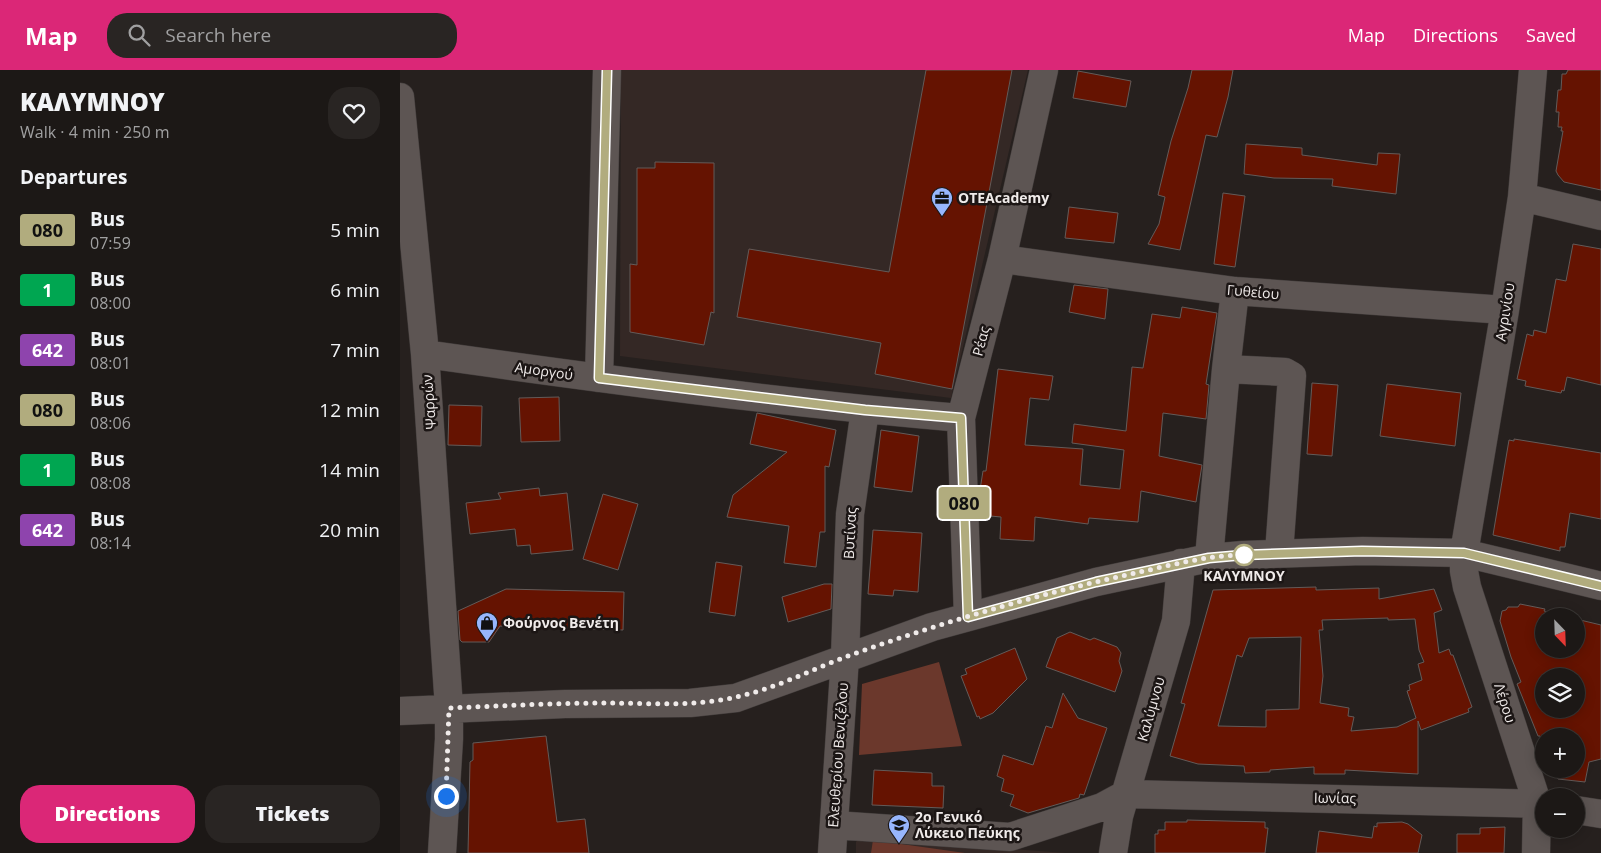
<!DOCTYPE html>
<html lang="en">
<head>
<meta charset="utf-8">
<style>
	:root { --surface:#1c1816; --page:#292523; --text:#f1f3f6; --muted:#a0a0a1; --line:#3a3735; --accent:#db2777 }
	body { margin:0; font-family:"Open Sans",sans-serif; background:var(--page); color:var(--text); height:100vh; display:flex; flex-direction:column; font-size:19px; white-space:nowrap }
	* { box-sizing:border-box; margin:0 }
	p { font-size:16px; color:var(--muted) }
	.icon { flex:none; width:28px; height:28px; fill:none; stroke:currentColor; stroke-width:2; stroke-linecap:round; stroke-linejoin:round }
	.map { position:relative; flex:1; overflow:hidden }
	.side { display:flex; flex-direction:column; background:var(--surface); width:400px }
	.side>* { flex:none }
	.badge { padding:0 10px; border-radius:4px; font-size:18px; line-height:32px }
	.needle { width:32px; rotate:157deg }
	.buttons { position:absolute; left:1135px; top:538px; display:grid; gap:10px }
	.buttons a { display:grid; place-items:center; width:50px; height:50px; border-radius:50%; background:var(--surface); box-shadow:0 2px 12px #0003,0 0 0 1px var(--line); font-size:25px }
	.you { position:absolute; width:25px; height:25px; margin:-12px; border:4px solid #fff; border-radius:50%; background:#1a73e8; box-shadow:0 0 0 8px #1a73e833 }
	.map>.badge { position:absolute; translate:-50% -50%; box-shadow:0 0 0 2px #fff }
	h2 { padding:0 20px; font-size:19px; line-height:45px }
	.round { display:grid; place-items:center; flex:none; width:52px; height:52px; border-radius:20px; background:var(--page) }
	.overview { display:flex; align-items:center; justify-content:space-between; height:85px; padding:0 20px }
	h1 { font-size:24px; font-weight:800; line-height:38px }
	.button { display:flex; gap:10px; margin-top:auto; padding:10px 20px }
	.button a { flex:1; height:58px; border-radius:20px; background:var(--accent); color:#fff; font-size:20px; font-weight:800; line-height:58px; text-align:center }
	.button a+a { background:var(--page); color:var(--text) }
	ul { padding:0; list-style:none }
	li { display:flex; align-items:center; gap:15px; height:60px; padding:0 20px }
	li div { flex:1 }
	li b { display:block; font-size:19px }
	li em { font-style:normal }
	li .badge { min-width:55px; font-weight:700; text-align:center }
	header { display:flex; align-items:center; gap:30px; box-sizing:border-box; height:70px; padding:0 25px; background:var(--accent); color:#fff }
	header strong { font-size:24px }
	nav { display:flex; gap:28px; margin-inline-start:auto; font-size:18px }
	.search { width:350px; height:45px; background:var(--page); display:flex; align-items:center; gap:12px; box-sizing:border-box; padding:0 18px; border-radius:20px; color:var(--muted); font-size:19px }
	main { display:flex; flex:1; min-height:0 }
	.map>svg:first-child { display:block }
</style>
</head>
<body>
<header>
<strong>Map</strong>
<div class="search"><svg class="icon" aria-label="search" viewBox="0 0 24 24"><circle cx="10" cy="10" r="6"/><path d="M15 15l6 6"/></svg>Search here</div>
<nav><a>Map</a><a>Directions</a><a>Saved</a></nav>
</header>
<main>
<section class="side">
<div class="overview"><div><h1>ΚΑΛΥΜΝΟΥ</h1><p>Walk · 4 min · 250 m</p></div><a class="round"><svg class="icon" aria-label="heart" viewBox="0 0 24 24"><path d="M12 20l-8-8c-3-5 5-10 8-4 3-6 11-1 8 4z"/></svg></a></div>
<h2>Departures</h2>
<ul>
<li><span class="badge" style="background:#b1ac7e;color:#111">080</span><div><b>Bus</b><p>07:59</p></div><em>5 min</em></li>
<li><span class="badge" style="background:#00a651;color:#fff">1</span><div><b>Bus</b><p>08:00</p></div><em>6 min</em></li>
<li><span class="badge" style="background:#8e44ad;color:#fff">642</span><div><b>Bus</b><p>08:01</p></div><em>7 min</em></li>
<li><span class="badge" style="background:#b1ac7e;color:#111">080</span><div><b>Bus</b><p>08:06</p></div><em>12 min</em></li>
<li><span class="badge" style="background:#00a651;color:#fff">1</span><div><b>Bus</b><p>08:08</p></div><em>14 min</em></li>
<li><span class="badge" style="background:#8e44ad;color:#fff">642</span><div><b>Bus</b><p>08:14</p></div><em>20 min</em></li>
</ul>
<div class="button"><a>Directions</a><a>Tickets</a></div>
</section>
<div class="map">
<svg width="1201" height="783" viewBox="0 0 1201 783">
	<rect width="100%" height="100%" fill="#26201e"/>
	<!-- built -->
	<path fill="#342825" d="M221,0H628L551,328L220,286Z
		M462,764L576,779L584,777L666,783H456V772Z"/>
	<!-- green -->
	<path fill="#6b382c" d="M539,592L562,676L459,685L462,614Z
		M473,770L565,783H471Z"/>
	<!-- building -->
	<path fill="#651301" stroke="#635b59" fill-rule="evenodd" d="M526,0H612L552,319L475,304L481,273L337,247L349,179L489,202Z
		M792,0H833L828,27L817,67L806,65L780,180L748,174L759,154L765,127L758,125L771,71L788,18Z
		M1168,0H1201V120L1164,112L1158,105L1156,101L1163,61H1161L1162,57H1158L1159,42H1156L1158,20H1161L1162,4H1166Z
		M678,1L731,11L726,37L673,28Z
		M846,74L902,78V85L977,95L978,83L1000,84L996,124L932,116L933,109L874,108L844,104Z
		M255,92L314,93V243L311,242L304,275L230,262V194L237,195V98H255Z
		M823,123L845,126L835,197L814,194Z
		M669,137L718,143L714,173L665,168Z
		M1173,174L1201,179V315L1167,307L1164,321L1162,320L1161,323L1125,316L1126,311L1117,309L1127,264L1133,266L1134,260L1146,263L1156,209L1166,211Z
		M674,215L708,219L705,249L669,242Z
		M782,237L817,243L806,314L809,315L806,349L763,343L759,386L802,395L796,432L741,421L738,452L689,448L688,454L635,447L634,471L600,469L601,447L580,445L579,426L583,401H586L598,299L653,306L649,330L630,328L625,375L683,379L680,415L720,419L724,380L672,373L674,354L726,361L732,297L743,298L752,244L780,248Z
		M912,313L938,315L932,386L907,384Z
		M987,314L1061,323L1055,376L980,366Z
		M159,327L160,371L121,372L119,328Z
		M49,335L82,336L81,376L48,375Z
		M357,343L436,360L429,397L425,396V462H420L416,497L384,493L389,456L327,447L333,425L387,382L350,374Z
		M481,360L519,366L512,422L474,417Z
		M1114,369L1201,383V449L1170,443L1165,477H1160V481L1093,465L1109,370L1114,371Z
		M139,418L140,426L167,423L173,480L131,484L130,475L117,476L115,459L70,464L66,433L101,429L98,423Z
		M203,424L238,434L218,500L183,489Z
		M473,460L522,463L518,522L494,520L493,526L468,524Z
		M316,492L342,496L335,546L309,542Z
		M424,514H432L431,539L388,552L382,527Z
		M916,517V520L979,518V529L1034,519L1042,540L1034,543L1039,583L1049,579L1051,585H1053L1072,637L1068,639L1069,642L1021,660L1018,651V704L945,700V704H914V697L870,700V702L845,703L844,696L798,694L770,686L785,634L781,633L813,520ZM988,548V550L1015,549L1019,580L1024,592L1018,594L1022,610L1009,615L1010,620L1007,621L1016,648L997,657L951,661L954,647L948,646L949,638L920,633L923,606L919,560H923L922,550ZM901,567L899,639L866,640V657L818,656L837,585L842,587L849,568Z
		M106,519L224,522L223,560L100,556L89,572H62L60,570L58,541Z
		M1120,534L1145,539L1144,541L1165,546H1144V579H1176V549L1201,555V689L1189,692L1185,712L1158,709L1154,699H1176V666H1144V675L1140,666H1138L1117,614L1121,612L1111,587L1100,551L1102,541L1106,540L1108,537H1118ZM1144,606H1176V639H1144Z
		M670,562L690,570L694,568L717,577L721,583L719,591L722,601L715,622L646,597L657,568Z
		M615,578L627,609L593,643L580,649L579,646L577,647L561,606L567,604L565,599Z
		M663,623L678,648L707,658L684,725L680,724L679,728L628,743L610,736L614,725L601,721L604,709L597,706L603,685L633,695L646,656L652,658Z
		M146,666L157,752L185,749L189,783H68L70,692L73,690V673Z
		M474,700L532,703V716H544L543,738L472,735Z
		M787,750L865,752V758H868L865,783H755V764H758V760H765V752H787Z
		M1002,752L1008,754L1022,765L1018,783H916L919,761L972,768L974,756L977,757V753Z
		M1105,757L1104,783H1057V764H1080V758Z"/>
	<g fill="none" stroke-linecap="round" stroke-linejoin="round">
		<!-- minor casing -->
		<g stroke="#403b3a" stroke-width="29">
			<path id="minor" d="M1133,0L1122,127L1105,240L1064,483V501L1067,517L1137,732L1136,783
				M0,27L25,284L49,638V669L42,783
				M1122,127L1201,146
				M602,189L835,221L1105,240
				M25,284C203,309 382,333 561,348
				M826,299L885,302L892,306L879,483
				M199,308L207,0
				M809,488L826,299L835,221
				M568,547L561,348L602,189L644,0
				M0,641L165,634L290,633L336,628L532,557L696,512L809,488L843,485L963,481L1064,483L1201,516
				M1176,740L1201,744
				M434,755L610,767L702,737L726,724L1144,734
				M432,783L445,587L450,444L465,340
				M713,783L719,746L776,551L781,493"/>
		</g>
		<!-- minor -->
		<use href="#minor" stroke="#5d5553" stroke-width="28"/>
	</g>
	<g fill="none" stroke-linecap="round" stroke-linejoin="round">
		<!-- line casing -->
		<g stroke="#fff" stroke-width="11">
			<path id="line" d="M207,0L199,308L465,340L561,348L568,547L696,512L809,488L843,485L962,481L1064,483L1201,516"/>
		</g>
		<!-- line -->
		<use href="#line" stroke="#b1ac7e" stroke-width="8"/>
		<!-- walk -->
		<path stroke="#f0ebea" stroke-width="5" stroke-dasharray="0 9" d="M46,726L49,638C101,636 153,633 205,633C248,633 294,637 336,627C374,619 411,600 448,586C540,553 635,525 731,504C768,496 807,485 844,485"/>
	</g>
	<!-- icons -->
	<defs>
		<g id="office-pin" transform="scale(1.125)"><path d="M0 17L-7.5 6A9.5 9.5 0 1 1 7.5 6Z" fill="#97b6fd" stroke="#1c1615"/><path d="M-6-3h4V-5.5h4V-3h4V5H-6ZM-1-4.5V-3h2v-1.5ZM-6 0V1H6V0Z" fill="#111"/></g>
		<g id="shop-pin" transform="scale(1.125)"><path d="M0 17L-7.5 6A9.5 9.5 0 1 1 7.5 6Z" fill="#97b6fd" stroke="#1c1615"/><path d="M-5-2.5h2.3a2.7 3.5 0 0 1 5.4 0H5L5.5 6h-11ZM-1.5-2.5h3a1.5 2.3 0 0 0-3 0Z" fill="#111"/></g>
		<g id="school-pin" transform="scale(1.125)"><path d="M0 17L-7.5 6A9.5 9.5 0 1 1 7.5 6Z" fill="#97b6fd" stroke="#1c1615"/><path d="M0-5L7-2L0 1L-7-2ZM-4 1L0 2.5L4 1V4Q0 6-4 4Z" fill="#111"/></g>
	</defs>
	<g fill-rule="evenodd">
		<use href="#office-pin" x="542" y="128"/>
		<use href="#shop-pin" x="87" y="553"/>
		<use href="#school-pin" x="499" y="755"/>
	</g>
	<!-- markers -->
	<circle fill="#fff" stroke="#b1ac7e" stroke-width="2.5" cx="844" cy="485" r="10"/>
	<g text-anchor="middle" stroke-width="5" stroke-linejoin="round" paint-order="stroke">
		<!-- poi labels -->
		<g font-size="14" font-weight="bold" fill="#f0ebea" stroke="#1c1615" text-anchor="start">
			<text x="558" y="133">OTEAcademy</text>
			<text x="103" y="558">Φούρνος Βενέτη</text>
			<text x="515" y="752">2ο Γενικό<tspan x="515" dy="16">Λύκειο Πεύκης</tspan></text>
		</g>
		<!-- street labels -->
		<g font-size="14" fill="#f0ebea" stroke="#1c1615">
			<text transform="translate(853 222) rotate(5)" y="5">Γυθείου</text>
			<text transform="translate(1105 242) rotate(-81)" y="5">Αγρινίου</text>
			<text transform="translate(581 271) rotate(-75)" y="5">Ρέας</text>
			<text transform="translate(144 301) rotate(8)" y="5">Αμοργού</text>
			<text transform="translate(29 332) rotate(-94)" y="5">Ψαρρών</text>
			<text transform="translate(450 463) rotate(-87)" y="5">Βυτίνας</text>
			<text transform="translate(1105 633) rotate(72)" y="5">Λέρου</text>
			<text transform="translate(751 639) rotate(-74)" y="5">Καλύμνου</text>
			<text transform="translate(438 685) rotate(-86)" y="5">Ελευθερίου Βενιζέλου</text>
			<text transform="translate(935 728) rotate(1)" y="5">Ιωνίας</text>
		</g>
		<!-- stop labels -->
		<g font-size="14" font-weight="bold" fill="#f0ebea" stroke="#1c1615">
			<text x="844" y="511">ΚΑΛΥΜΝΟΥ</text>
		</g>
	</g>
</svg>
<div class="buttons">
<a><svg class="needle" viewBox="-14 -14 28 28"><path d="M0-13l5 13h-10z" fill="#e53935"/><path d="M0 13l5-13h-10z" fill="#a0a0a1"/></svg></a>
<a><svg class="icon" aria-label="layers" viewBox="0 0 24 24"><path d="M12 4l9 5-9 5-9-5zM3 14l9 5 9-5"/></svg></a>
<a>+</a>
<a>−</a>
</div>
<div class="you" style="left:46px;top:726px"></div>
<b class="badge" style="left:564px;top:433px;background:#b1ac7e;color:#111">080</b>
</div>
</main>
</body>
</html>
